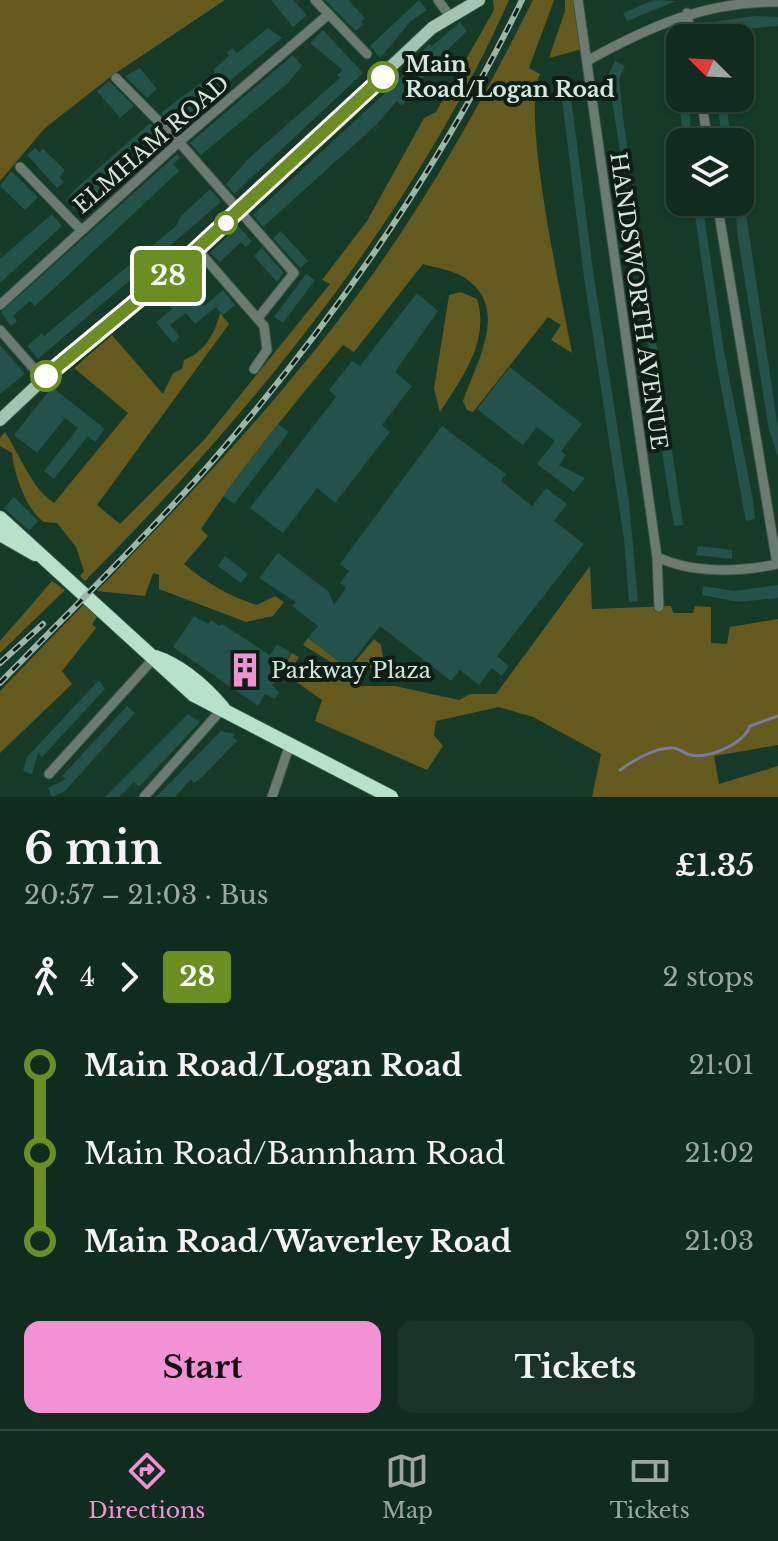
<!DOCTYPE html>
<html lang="en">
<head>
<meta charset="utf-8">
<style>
	:root { --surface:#102c1e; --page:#193427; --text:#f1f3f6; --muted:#9ca7a4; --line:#30483c; --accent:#f391d5 }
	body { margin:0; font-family:"Libre Baskerville",serif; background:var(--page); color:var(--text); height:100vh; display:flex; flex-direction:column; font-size:30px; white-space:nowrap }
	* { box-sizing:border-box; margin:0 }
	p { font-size:26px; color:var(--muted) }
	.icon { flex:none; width:44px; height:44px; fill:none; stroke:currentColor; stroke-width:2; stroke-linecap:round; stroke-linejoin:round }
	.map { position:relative; height:797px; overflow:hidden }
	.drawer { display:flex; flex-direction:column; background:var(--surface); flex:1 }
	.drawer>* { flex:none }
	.badge { padding:0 16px; border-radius:6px; font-size:28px; line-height:52px }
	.needle { width:52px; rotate:294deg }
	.fabs { position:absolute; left:666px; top:24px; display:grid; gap:16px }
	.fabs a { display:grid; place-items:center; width:88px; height:88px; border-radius:16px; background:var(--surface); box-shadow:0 2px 6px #0004,0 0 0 2px var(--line); font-size:40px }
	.map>.badge { position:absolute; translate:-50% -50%; box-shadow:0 0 0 4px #fff }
	.legs { display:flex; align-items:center; gap:12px; height:88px; padding:0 24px; font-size:26px }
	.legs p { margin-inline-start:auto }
	.headline { display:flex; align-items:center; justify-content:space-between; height:136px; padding:0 24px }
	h1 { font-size:44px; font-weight:700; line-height:60px }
	.primary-button { display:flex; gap:16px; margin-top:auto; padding:16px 24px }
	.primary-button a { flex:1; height:92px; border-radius:16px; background:var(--accent); color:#111; font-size:32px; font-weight:700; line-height:92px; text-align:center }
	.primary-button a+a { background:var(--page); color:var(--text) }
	ul { padding:0 24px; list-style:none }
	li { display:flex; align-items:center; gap:28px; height:88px; font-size:30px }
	li i { display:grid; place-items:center; width:12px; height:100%; margin:0 10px; background:currentColor }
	li i::after { content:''; width:20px; height:20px; margin:-10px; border:6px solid; border-radius:50%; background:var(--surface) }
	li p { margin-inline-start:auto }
	li:first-child i { background:linear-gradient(#0000 50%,currentColor 0) }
	li:last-child i { background:linear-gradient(currentColor 50%,#0000 0) }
	.tab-bar { display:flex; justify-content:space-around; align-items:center; height:112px; border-top:2px solid var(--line); background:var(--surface); font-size:22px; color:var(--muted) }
	.tab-bar a { display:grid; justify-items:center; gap:4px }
	.tab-bar .active { color:var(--accent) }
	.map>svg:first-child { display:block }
</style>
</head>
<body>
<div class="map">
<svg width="778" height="797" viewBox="0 0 778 797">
	<rect width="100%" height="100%" fill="#153a28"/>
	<!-- green -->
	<path fill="#645a1e" d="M0,0H225L113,75L45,128L0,181Z
		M493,0H509C414,215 250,415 85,581L80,576L84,571L76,547L57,523L44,522C26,510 14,474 12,453L0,446V438L5,432C21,457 31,487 54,503L128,413L74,368L112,335L163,394L173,373L182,369L184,360C205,352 215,333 220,313L229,324L97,505L120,524L204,440L330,284L322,280L367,221L424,118L436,112L494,10Z
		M533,0H554L529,68L540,74C520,112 563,302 572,353L551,340L561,325L548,317L473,412L467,410L463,401C477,361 510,308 465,278C453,270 436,268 423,264L354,352L343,345C293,405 244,464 201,529L208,536L184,564C205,582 230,597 257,605L275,596L284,602L273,616L246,622L159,589V575L153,573L145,596L97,591C195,490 293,386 375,271C435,186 486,94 533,0Z
		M565,0H577L582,49L549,58L565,11Z
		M461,292L477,299C490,341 462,378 440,412L434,389L449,295Z
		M590,566L592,609L671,606L673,613H693L695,606L711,607V643L727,644L730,627L778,619V745L714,756L719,784L778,766V797H592L601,754L533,717L499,707L436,721L434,735L443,746L427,770L315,721L322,700L291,678L281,677L271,685L292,653L299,657L291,670L302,677L312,663L358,686H395L459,700L470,694H496Z
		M52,581L65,590L0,653V641Z
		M84,604L97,617L92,624L96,628L62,671L72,684L0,753V691Z
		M308,638L349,669L374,639L381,645L383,657L365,673L347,672L303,645Z"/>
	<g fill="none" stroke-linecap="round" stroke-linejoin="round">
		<!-- stream -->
		<path stroke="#737ca2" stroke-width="3" d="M620,770C634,760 656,747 673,748C679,748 685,754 691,755C710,759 744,743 750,726L778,716"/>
	</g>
	<!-- building -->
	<path fill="#225249" d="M271,0H293L307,15L293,27Z
		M325,0H348L365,18L361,22L364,24L356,31Z
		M419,0L427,10L410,22L380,58L370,46Z
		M654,0L676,1L627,21L623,13Z
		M754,16L778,17V26L706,32L704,23Z
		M460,22L467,31L433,64L402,106L397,101L376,125L263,227L253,215L397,82L429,44L432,46Z
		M268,28L282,38L174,126L161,113L215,72L213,70L229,56L227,53L232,48L237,53Z
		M323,30L363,73L234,194L226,184L249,158L340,78L337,75L343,70L310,43Z
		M293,55L302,66L288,83L201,155L190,143Z
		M615,61L625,66L619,79L624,125L683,525L674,526L664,466L637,256L610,89L608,75Z
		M140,68L157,89L147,98L125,76Z
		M109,81L134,106L120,118L97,91Z
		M569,81L593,271L629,502L638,601L629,602L624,539L584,277L560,83Z
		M678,98H687L693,142H684Z
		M716,98H725L732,142H723Z
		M150,123L161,134L79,210L73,208L66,201L74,190Z
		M35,148L39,152L43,149L65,170L59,177L64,182L57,188L27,155Z
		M177,154L180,158L173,164L179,171L48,294L35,306L30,301L13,316L17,321L11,326L1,312Z
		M11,171L38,197L25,210L0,186Z
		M210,189L221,202L38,359L27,346L42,333L44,336L176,226L181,216Z
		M693,202H702L724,351L753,500L755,519L746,521L716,360Z
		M745,207L778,428V457L769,430L738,238L735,208Z
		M52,214L62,226L0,283V259Z
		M238,226L252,241L246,247L241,242L220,262L210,253Z
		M281,231L308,261L300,268L273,238Z
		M262,248L284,273L277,282L254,256Z
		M306,274L315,280L283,323L274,317Z
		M189,287L204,306L223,290L235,305L223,315L216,307L195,324L186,313L170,325L180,337L173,343L156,322L172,309L167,304Z
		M417,293L438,311L395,372L412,386L382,425L390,432L335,503L317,488L283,533L250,508L336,397L329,390L352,361L360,366Z
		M0,345L25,374L0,394Z
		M510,367L582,424L561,451L566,455L559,465L585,478L574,492L537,464L555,441L537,427L523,445L477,409Z
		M52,387L105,429L95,442L88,436L54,479L44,471L78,428L65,418L37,453L14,435Z
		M278,424L289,432L234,504L223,496Z
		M442,426L506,474L501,481L532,506L546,488L567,504L554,521L584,544L497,656L509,666L502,676L492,668L479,685L460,670L451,681L380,626L347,668L308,638L318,626L292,606L296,602L259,578L278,553L329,592L334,605L346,588L340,583L349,571L340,564Z
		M14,497L38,521L29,531L4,508Z
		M698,546L732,550V559L696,555Z
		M225,556L248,574L241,583L218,566Z
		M778,585V598L738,602L702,595L703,586L734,591Z
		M194,616L208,624L211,620L220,626L222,624L270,655L277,644L291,653L272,684L279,693L274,699L265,694L258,706L173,647Z
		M99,680L105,689L42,757L38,753L32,774L23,771L27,757Z
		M127,706L135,713L65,791L52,797L48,788L66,779L62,776Z
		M188,714L200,722L139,787L134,782L119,797H105Z
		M221,731L235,734L233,737L237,741L202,777L194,783L191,779L175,797H156Z"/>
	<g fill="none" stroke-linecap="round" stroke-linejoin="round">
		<!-- minor casing -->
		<g stroke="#345645" stroke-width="11">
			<path id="minor" d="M315,0L367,54
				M438,0L449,15
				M578,0L657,557L659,607
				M687,13L691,38
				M587,61C648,27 706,1 778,2
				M116,78L179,142L294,273L258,318
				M701,98L708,142
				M20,167L81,230
				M717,202L777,564
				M197,249L264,326L267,350L254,369
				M0,305L179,142L329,14
				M0,330L43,379
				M657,557C693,574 740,572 778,564
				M49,774L155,657
				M144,797L223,708
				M272,797L289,747"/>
		</g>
		<!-- major casing -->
		<g stroke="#345645" stroke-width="14">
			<path id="major" d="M0,420L51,372L197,249L432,28L479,0"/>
		</g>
		<!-- highway casing -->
		<g stroke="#345645" stroke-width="16">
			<path id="highway" d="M0,518L194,695L391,797
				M0,534L35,554
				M155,657C182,666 205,687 223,708"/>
		</g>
		<!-- minor -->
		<use href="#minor" stroke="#6b7b72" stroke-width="9"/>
		<!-- major -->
		<use href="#major" stroke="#a2c4b0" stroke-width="12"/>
		<!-- highway -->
		<use href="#highway" stroke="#b8e1c9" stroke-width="14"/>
		<!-- rail casing -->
		<g stroke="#9bb5a7" stroke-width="6">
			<path id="rail" d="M0,663L43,624
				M0,683C70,611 143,540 209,465C332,324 440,168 522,0"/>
		</g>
		<!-- rail -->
		<use href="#rail" stroke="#0e1e15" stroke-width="3" stroke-dasharray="9" stroke-linecap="butt"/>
	</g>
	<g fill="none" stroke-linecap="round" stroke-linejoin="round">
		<!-- line-1 casing -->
		<g stroke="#fff" stroke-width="18">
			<path id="line-1" d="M46,376L174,270L383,77"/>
		</g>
		<!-- line-1 -->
		<use href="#line-1" stroke="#6b8e23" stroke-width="12"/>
	</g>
	<!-- icons -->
	<defs>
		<g id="building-bare" transform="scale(2.76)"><path d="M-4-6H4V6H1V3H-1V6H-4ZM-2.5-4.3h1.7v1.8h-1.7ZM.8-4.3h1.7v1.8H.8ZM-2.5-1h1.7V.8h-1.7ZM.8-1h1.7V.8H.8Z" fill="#f391d5" stroke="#0e1e15" stroke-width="2.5" paint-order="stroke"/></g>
	</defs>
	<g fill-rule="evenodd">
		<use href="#building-bare" x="245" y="670"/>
	</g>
	<!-- markers -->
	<g fill="#fff" stroke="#6b8e23" stroke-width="4">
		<circle cx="383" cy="77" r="14"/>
		<circle cx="226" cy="223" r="10"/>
		<circle cx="46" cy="376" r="14"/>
	</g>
	<g text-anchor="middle" stroke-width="8" stroke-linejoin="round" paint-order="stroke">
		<!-- stop labels -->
		<g font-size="22" font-weight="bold" fill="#d4e9dd" stroke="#0e1e15" text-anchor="start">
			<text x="405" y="72">Main<tspan x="405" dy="25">Road/Logan Road</tspan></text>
		</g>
		<!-- street labels -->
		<g font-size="22" fill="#d4e9dd" stroke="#0e1e15">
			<text transform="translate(151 144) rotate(-41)" y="8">ELMHAM ROAD</text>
			<text transform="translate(639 301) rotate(82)" y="8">HANDSWORTH AVENUE</text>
		</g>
		<!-- poi labels -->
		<g font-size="22" fill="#d4e9dd" stroke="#0e1e15" text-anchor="start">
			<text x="271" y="678">Parkway Plaza</text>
		</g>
	</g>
</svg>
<div class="fabs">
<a><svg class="needle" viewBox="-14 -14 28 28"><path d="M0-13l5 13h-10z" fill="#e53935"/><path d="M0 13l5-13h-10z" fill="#9ca7a4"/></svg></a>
<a><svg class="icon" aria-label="layers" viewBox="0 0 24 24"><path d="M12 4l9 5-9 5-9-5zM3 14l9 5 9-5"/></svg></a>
</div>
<b class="badge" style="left:168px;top:276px;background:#6b8e23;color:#fff">28</b>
</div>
<section class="drawer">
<div class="headline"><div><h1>6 min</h1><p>20:57 – 21:03 · Bus</p></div><b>£1.35</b></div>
<div class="legs"><svg class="icon" aria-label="walk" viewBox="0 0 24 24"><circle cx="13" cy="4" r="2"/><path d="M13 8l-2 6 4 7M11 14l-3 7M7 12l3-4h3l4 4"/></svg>4<svg class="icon" aria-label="forward" viewBox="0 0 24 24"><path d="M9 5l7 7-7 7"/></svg><b class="badge" style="background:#6b8e23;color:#fff">28</b><p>2 stops</p></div>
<ul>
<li><i style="color:#6b8e23"></i><b>Main Road/Logan Road</b><p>21:01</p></li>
<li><i style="color:#6b8e23"></i><span>Main Road/Bannham Road</span><p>21:02</p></li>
<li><i style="color:#6b8e23"></i><b>Main Road/Waverley Road</b><p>21:03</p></li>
</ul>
<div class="primary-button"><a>Start</a><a>Tickets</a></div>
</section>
<nav class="tab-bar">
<a class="active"><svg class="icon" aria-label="directions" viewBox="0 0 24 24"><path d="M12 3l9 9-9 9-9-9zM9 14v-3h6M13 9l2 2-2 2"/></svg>Directions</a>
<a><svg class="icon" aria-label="map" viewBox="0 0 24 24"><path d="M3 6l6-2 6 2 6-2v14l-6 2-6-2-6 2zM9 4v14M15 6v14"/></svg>Map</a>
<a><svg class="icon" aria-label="tickets" viewBox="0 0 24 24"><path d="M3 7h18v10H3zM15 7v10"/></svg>Tickets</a>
</nav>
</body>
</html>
